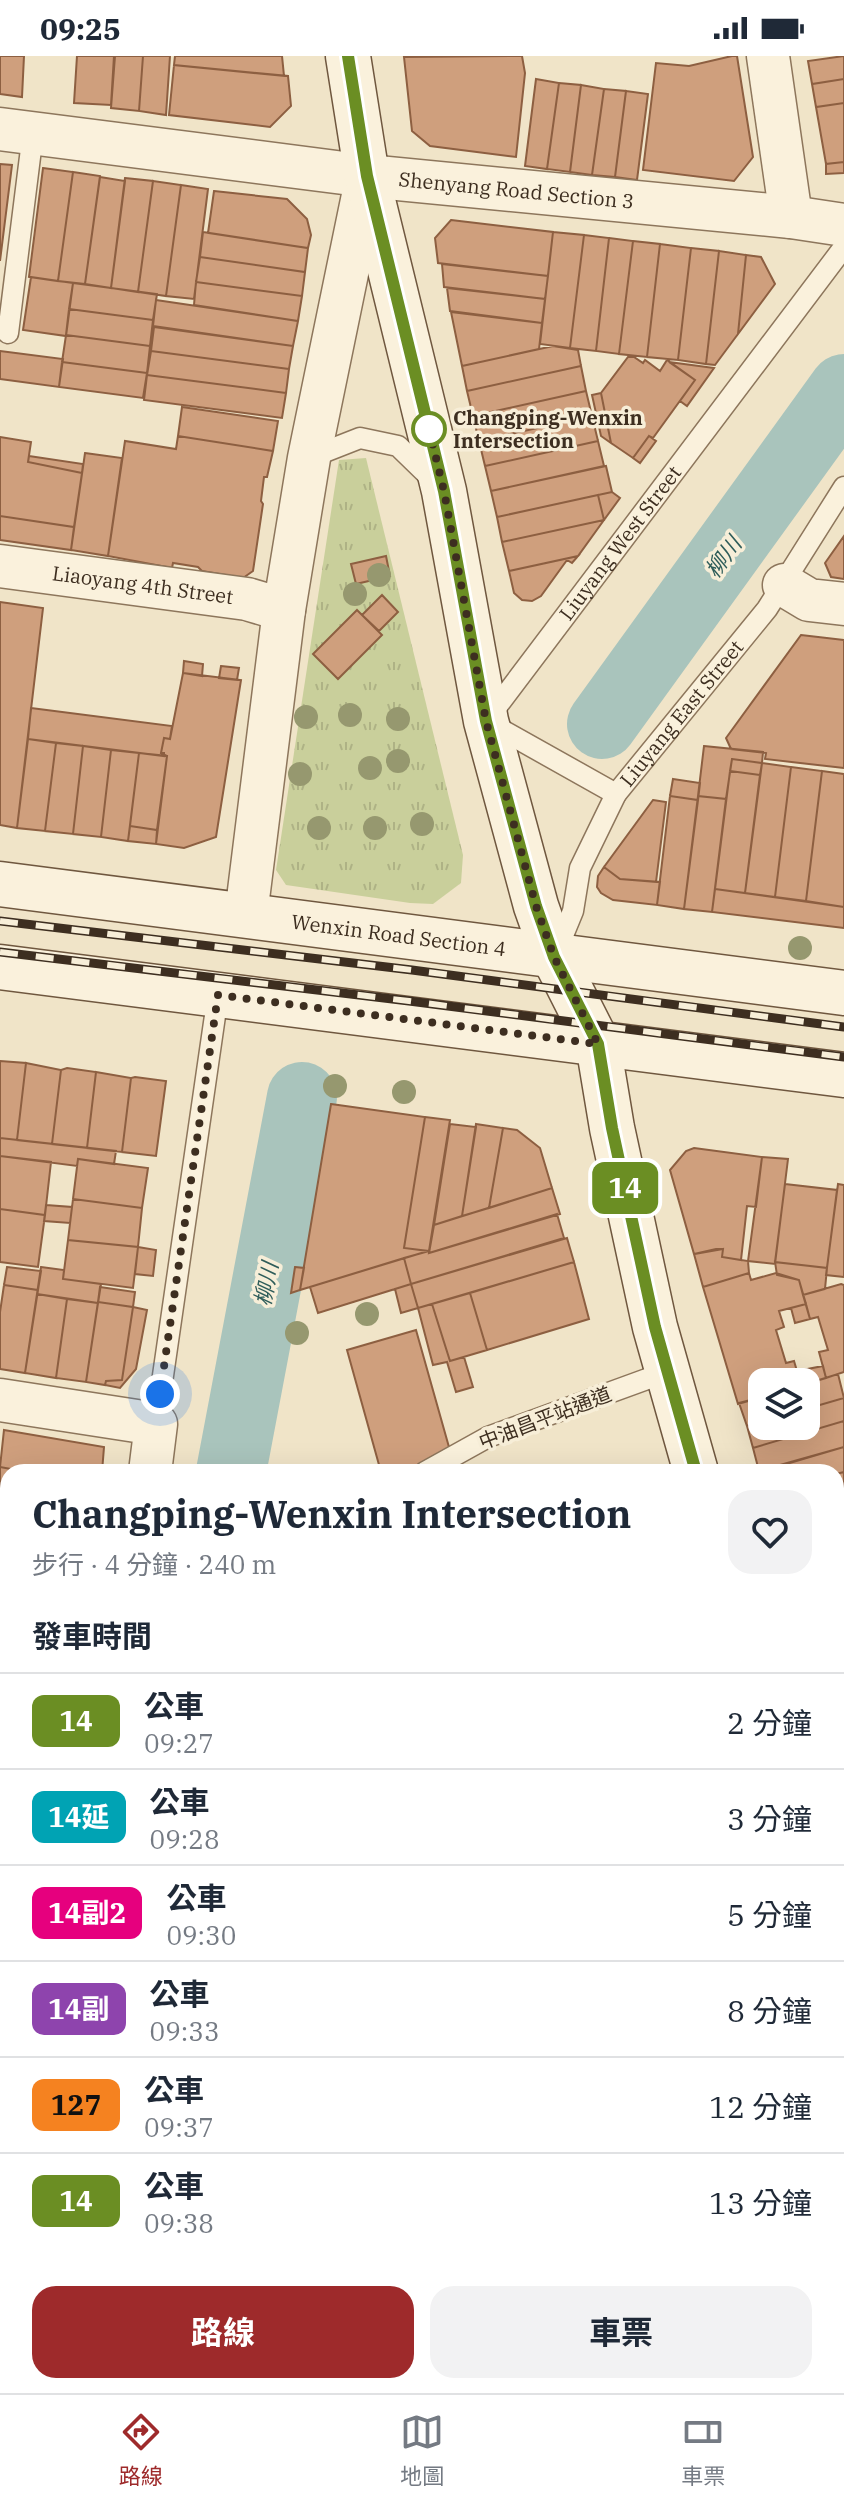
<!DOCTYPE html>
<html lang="zh-TW">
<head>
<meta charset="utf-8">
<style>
	:root { --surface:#fff; --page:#f2f2f3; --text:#1f2937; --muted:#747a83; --line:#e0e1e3; --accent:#9e2a2b }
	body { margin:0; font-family:"IBM Plex Serif","Noto Sans TC",serif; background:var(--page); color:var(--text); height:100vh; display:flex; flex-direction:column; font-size:30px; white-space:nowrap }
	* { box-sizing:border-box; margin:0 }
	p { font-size:26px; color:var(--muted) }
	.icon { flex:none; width:44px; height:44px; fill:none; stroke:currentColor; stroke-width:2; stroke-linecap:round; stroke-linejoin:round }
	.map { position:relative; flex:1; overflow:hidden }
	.sheet { position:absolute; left:0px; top:1408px; width:844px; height:930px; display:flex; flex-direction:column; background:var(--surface); border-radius:24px 24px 0 0; box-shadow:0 8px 32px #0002 }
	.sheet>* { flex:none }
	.badge { padding:0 16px; border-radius:12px; font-size:28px; line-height:52px }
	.tools { position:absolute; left:748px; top:1312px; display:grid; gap:16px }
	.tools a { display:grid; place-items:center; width:72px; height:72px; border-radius:16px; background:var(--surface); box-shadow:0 8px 32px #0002; font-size:40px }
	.you { position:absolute; width:40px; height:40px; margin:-20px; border:6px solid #fff; border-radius:50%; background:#1a73e8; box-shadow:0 0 0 12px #1a73e833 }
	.map>.badge { position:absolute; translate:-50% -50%; box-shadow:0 0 0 4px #fff }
	h2 { padding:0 32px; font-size:30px; line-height:72px }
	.round { display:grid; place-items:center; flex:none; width:84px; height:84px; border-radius:24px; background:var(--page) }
	.overview { display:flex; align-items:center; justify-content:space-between; height:136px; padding:0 32px }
	h1 { font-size:38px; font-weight:700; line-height:60px }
	.cta { display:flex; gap:16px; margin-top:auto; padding:16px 32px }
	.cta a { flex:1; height:92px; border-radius:24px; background:var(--accent); color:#fff; font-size:32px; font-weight:700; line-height:92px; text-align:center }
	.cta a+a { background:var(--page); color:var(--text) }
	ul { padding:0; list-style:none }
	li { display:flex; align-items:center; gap:24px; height:96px; padding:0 32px; border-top:2px solid var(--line) }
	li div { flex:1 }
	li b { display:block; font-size:30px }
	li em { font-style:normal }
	li .badge { min-width:88px; font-weight:700; text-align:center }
	.status { display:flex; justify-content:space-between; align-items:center; height:56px; padding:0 40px; background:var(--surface); direction:ltr }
	.status svg { height:22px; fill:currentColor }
	.tabs { display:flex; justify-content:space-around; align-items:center; height:112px; border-top:2px solid var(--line); background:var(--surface); font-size:22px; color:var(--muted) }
	.tabs a { display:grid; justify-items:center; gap:4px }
	.tabs .on { color:var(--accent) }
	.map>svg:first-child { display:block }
</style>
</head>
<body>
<div class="status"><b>09:25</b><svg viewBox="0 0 49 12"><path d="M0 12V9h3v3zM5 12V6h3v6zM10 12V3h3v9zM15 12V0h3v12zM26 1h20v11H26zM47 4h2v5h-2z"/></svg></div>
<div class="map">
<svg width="844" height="2337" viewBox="0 0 844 2337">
	<defs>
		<pattern id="grass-tufts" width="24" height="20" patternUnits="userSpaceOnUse" patternTransform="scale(2)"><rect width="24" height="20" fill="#c9cf9b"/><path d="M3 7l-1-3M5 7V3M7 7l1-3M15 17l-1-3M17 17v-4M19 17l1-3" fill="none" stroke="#aeb285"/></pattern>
	</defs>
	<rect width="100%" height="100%" fill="#f0e4c8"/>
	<!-- grass -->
	<path fill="url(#grass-tufts)" d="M366,402L463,799L461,827L433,848L410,847L286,829L276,814L339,404Z"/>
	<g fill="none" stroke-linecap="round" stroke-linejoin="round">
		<!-- river -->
		<path stroke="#a9c4bc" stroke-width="70" d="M602,668L844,333
			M231,1416L302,1041
			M0,2122L8,2110"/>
	</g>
	<!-- building -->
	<path fill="#cf9f7d" stroke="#8d5f41" stroke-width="2" d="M0,0H24L22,41L0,38Z
		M77,0H114L111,49L74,47Z
		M115,0H143L139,55L111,52Z
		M143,0H170L166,59L139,55Z
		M175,0H282L284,20L174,9Z
		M522,0L525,17L516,101L430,90L412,75L404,1Z
		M732,0H737L753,101L734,125L643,114L656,7L689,10Z
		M844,0V23L812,28L808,5Z
		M174,9L288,20L291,50L270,71L169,59Z
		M536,23L559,27L547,113L525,110Z
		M844,23V47L816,51L812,28Z
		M559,27L581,29L570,116L547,113Z
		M581,29L604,33L592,119L570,116Z
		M604,33L626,35L615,121L592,119Z
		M626,35L648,38L637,124L615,121Z
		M844,47V106L826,108L816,51Z
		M844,106V117L826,118V108Z
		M0,108L12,109L0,205Z
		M43,112L73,116L58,225L29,221Z
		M73,116L100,120L85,228L58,225Z
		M100,121L125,125L111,232L85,228Z
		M125,122L153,125L138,236L111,232Z
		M153,125L181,129L166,240L138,236Z
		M181,129L208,133L194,243L166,240Z
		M214,135L287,143L307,163L311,179L308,192L208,177Z
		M451,164L553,176L548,220L438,207L435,182Z
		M203,176L308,192L305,216L200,201Z
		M553,176L584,179L570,292L540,288Z
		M584,179L609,182L596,295L570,292Z
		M609,182L633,185L619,298L596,295Z
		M633,185L660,188L647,301L619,298Z
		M660,188L691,192L678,304L647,301Z
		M691,192L719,195L706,308L678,304Z
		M719,195L746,199L738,278L715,309L706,308Z
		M746,199L761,201L775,228L738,278Z
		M200,201L305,216L302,240L196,226Z
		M442,208L548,220L545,243L444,231Z
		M31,221L73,227L66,280L23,274Z
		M196,226L302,240L298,265L194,249Z
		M73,227L157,238L153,264L69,253Z
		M447,232L545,243L542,267L450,255Z
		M156,244L298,265L293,290L153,270Z
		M69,253L153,264L150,290L66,279Z
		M451,256L542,267L539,293L462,310Z
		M154,271L293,290L289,313L151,295Z
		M66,279L150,290L147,317L62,306Z
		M553,290L578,294L581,310L467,335L462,310Z
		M0,295L63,303L59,331L0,323Z
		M151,295L289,313L286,337L147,319Z
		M628,301H634L643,307L645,304L660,315L667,304L695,324L653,382L649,380L633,402L611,387L601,337Z
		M62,306L147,317L143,342L59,331Z
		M669,306L714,312L687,350L680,345L695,324Z
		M581,310L586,335L473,360L467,335Z
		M147,319L286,337L282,362L144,344Z
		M586,335L592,360L479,385L473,360Z
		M601,337L611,387L601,380L592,339Z
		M182,351L278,365L273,395L178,380Z
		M592,360L598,385L485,410L479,385Z
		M178,380L273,395L267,421H264L261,445L263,448L253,515L243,522L202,515L198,511L173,507L172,512L108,500L125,385L176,393Z
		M649,380L656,385L640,407L633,402Z
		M0,381L31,386L28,406L82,417L74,471L0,460Z
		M598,385L604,410L491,435L485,410Z
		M85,397L122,402L108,500L71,494Z
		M29,400L83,408L82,417L28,406Z
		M606,410L612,436L497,461L491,435Z
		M612,436L620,442L604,464L598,439Z
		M598,439L604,464L502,486L497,461Z
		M0,460L74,471L71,494L0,484Z
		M604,464L578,500L509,515L502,486Z
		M844,480V523L831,521L825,507Z
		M386,500L390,520L356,528L351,508Z
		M578,500L572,507L567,504L541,540L532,545L522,544L514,537L509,515Z
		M382,539L398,556L379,575L362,559Z
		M0,546L43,552L17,772L0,769Z
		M357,554L382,579L338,623L313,598Z
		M801,579L844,584V712L765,703L766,697L731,693L726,682Z
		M184,605L203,608L202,620L183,617Z
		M221,610L239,612L237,624L219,622Z
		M183,617L241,624L216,781L184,792L156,788L167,700L161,697L164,682L170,683Z
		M31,652L172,670L170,683L164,682L161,697H164V700L28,683Z
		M28,683L56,687L45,775L17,772Z
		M56,687L83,690L73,778L45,775Z
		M83,690L111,694L101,781L73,778Z
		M704,690L763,696L762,707L732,703L726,743L698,740Z
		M111,694L139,697L128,785L101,781Z
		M139,697L167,700L157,774L130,770Z
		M732,703L762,707L760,719L730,715Z
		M762,707L791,711L775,841L745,837Z
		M791,711L822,715L806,845L775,841Z
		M730,715L760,719L745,837L715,833Z
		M822,715L844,718V851L806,845Z
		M673,723L700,727L698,744L670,740Z
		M670,740L698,744L684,853L657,849Z
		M698,740L726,743L712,856L684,853Z
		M653,744L666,746L656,826L620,823L604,811Z
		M130,770L157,774L156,788L128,785Z
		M604,811L620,823L660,826L657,849L613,844L601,837L597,831L598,820Z
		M715,833L844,851V872L712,856Z
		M0,1005L26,1007L17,1084L0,1082Z
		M26,1007L61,1014L52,1088L17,1084Z
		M67,1012L96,1016L87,1092L52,1088L61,1014Z
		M96,1016L131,1022L122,1096L87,1092Z
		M135,1021L166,1025L156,1100L122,1096L131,1022Z
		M331,1048L425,1061L404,1192L428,1195L300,1234Z
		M425,1061L450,1064L429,1195L404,1192Z
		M450,1068L476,1071L462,1160L434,1169Z
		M476,1068L503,1072L489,1152L462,1160Z
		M503,1072L517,1074L540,1092L552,1132L489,1152Z
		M0,1082L116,1095L114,1108L78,1103L77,1110L0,1100Z
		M694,1092L762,1101L756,1151L747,1150L741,1204L722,1201L723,1193L694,1198L670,1114L686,1095Z
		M0,1100L51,1106L45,1159L0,1153Z
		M762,1101L788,1103L775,1208L748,1205Z
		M78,1103L148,1112L142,1152L73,1143Z
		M785,1128L837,1134L827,1212L775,1206Z
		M838,1128L844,1129V1221L826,1219Z
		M552,1132L560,1158L429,1197L434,1169Z
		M73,1143L142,1152L138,1191L68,1184Z
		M46,1149L72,1151L70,1167L44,1165Z
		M0,1153L45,1159L38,1211L0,1206Z
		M557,1158L564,1182L411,1228L404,1202L429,1195V1197Z
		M567,1182L574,1206L418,1252L411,1228Z
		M68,1184L138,1191L133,1232L63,1223Z
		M138,1191L156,1194L153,1220L135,1218Z
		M716,1193H723L722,1201L748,1205L749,1217L703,1231L694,1198Z
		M404,1202L411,1228L318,1257L310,1231Z
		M574,1206L589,1263L487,1294L470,1237Z
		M775,1206L827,1212L825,1233L803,1239L799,1224L777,1219Z
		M7,1211L41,1215L38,1234L4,1229Z
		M41,1211L64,1214L63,1223L101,1228L98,1247L37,1238Z
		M295,1211L304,1212L300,1234L291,1237Z
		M749,1217L751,1224L776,1217L799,1224L806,1248L779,1255L784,1271L776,1274L786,1307L794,1305L797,1315L823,1310L826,1322L806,1328L762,1326V1341L738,1348L703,1231Z
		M411,1228L418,1252L401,1257L395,1233Z
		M841,1228L844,1229V1316L826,1322L819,1296L828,1294L818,1261L810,1263L803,1239Z
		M4,1229L38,1234L25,1317L0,1313V1256Z
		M100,1231L135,1236L133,1251L98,1246Z
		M470,1237L487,1294L450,1305L432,1248Z
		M37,1238L67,1243L56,1322L25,1317Z
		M67,1243L98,1247L86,1326L56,1322Z
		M98,1246L133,1251L122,1324L106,1325L105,1329L86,1326Z
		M432,1248L450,1305L464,1301L473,1331L456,1336L447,1306L433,1309L418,1252Z
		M806,1248L810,1263L795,1267L791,1252Z
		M133,1251L147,1254L136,1313L120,1332L105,1329L106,1325L122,1324Z
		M416,1274L456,1416H381L347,1294Z
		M838,1318L844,1342L806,1353V1328Z
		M762,1341V1366L747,1370L739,1347Z
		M844,1342V1365L753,1392L747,1370L762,1366V1370H806V1353Z
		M844,1365V1391L759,1415L753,1392Z
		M4,1374L104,1391L102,1416H27L0,1411Z
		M844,1391V1416L836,1418V1416H759Z
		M0,1411L27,1416H8V1451L0,1450Z
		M844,1416V1441L836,1443V1418Z
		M844,1441V1465L836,1468V1443Z
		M5,1451H8V1587L0,1586V1478Z
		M844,1465V1490L836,1493V1468Z
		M844,1490V1545L836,1544V1493Z
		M0,1586L8,1587V1621L0,1620Z
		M0,1627L8,1628V1678L0,1677Z
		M0,1754L8,1755V1788L0,1835Z
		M8,1788V1846L0,1844Z
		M839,1952L844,1965V1977L836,1980V1954Z
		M844,1977V2012L836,2017V1980Z
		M844,2012V2043L836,2047V2017Z
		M844,2043V2076L836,2081V2047Z
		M844,2076V2104L836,2108V2081Z
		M844,2104V2135L836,2140V2108Z
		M844,2135V2169L836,2174V2140Z
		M844,2169V2198L836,2188V2174Z
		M844,2214V2246L836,2251V2220Z
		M844,2247V2289L836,2295V2253Z
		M844,2291V2328L839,2331L836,2327V2296Z
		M19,2330H94L92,2337H33Z
		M137,2330H197L193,2337H152Z
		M220,2330H281V2333L311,2337H219Z
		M281,2330H341L340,2337H311L281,2333Z
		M341,2330H412L411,2337H340Z
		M706,2330L714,2337H660L653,2331Z
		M734,2330H781L787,2337H742Z"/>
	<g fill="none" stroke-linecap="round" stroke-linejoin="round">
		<!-- lane casing -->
		<g stroke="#8d765c" stroke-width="23">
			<g id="lane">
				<path d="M8,277L33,77"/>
				<path d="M309,402L360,382L398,390L434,425"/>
				<path id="s1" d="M616,738L486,665L844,191"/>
				<path id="s2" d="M557,894L573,855L580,812L616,738L767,553L844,431"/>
				<path d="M156,1368L218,939"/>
				<path d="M425,1416L488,1381L669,1315"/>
				<path d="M0,1958L8,1941"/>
				<path d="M0,2284L8,2272"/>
			</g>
		</g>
		<!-- street casing -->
		<g stroke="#8d765c" stroke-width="45">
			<g id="street">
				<path d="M768,0L791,161"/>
				<path id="s3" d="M0,73L367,120L791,161L844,169"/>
				<path id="s4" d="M0,510L247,543L284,554"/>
				<path d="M784,529L809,544L844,548"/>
				<path d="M246,859L284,554L309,402L367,120"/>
				<path d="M0,1344L156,1368L150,1416"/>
				<path d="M836,1581L844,1582"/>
				<path d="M0,1716L8,1717"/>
				<path d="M800,2330L807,2337"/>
				<path d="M442,2337L443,2330"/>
			</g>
		</g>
		<!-- secondary casing -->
		<g stroke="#6f573f" stroke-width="47">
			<g id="secondary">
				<path d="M348,0L367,120L444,435L486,665L536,850L554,901L598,988L612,1072L655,1271L696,1416"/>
				<path id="s5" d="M0,828L844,937"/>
				<path d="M0,911L844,1019"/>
				<path d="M836,1772L844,1789"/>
			</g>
		</g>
		<!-- lane -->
		<use href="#lane" stroke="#faf1dc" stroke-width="20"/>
		<!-- street -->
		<use href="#street" stroke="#faf1dc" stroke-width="42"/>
		<!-- secondary -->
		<use href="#secondary" stroke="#faf1dc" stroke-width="44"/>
		<!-- rail casing -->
		<g stroke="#3d2e20" stroke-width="9">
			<path id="rail" d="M0,865L412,914L844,971
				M0,896L409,945L844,1001"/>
		</g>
		<!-- rail -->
		<use href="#rail" stroke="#f7eed8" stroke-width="6" stroke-dasharray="18" stroke-linecap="butt"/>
	</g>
	<!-- trees -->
	<g fill="#96986f">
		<circle cx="379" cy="519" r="12"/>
		<circle cx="355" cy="538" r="12"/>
		<circle cx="350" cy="659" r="12"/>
		<circle cx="306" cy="661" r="12"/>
		<circle cx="398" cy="663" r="12"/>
		<circle cx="398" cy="705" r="12"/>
		<circle cx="370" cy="712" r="12"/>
		<circle cx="300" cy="718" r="12"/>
		<circle cx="422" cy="768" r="12"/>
		<circle cx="319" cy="772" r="12"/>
		<circle cx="375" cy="772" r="12"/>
		<circle cx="800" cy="892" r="12"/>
		<circle cx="335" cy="1030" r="12"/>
		<circle cx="404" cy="1036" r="12"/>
		<circle cx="367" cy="1258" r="12"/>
		<circle cx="297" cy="1277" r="12"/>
	</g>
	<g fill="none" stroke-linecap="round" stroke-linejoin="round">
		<!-- line casing -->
		<g stroke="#fff" stroke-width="18">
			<path id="line" d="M348,0L367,120L444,435L486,665L536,850L554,901L598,988L612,1072L655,1271L696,1416"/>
		</g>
		<!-- line -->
		<use href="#line" stroke="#6b8e23" stroke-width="12"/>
		<!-- walk -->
		<path stroke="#3d2e20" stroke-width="8" stroke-dasharray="0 14.4" d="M160,1338L218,939L598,988L554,901L536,850L486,665L444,435L429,373"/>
	</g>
	<!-- markers -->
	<circle fill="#fff" stroke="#6b8e23" stroke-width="4" cx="429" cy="373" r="16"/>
	<g text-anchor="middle" stroke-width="7" stroke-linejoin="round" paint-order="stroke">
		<!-- street labels -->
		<g font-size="20" fill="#3d2e20" stroke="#f7eed8">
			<text dy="7" stroke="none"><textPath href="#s3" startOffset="520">Shenyang Road Section 3</textPath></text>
			<text dy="7" stroke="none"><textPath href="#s1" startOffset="372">Liuyang West Street</textPath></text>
			<text dy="7" stroke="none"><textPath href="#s4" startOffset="144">Liaoyang 4th Street</textPath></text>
			<text dy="7" stroke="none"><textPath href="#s2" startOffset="272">Liuyang East Street</textPath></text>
			<text dy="7" stroke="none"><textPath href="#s5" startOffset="402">Wenxin Road Section 4</textPath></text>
			<text transform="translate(545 1362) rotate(-21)" y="7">中油昌平站通道</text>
		</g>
		<!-- stop labels -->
		<g font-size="20" font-weight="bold" fill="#3d2e20" stroke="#f7eed8" text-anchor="start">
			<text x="453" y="369">Changping-Wenxin<tspan x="453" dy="23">Intersection</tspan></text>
		</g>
		<!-- water labels -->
		<g font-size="22" font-style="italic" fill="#2f5d5a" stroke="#f7eed8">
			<text transform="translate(723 501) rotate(-54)" y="8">柳川</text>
			<text transform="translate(266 1228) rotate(-79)" y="8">柳川</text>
		</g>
	</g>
</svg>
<div class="tools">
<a><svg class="icon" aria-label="layers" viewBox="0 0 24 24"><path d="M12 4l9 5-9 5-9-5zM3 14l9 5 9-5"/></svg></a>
</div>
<div class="you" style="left:160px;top:1338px"></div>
<b class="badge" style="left:625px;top:1132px;background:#6b8e23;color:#fff">14</b>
<section class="sheet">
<div class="overview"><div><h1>Changping-Wenxin Intersection</h1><p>步行 · 4 分鐘 · 240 m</p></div><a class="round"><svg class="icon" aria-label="heart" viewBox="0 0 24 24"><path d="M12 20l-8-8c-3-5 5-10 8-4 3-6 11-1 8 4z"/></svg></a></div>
<h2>發車時間</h2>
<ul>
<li><span class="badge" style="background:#6b8e23;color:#fff">14</span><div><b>公車</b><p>09:27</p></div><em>2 分鐘</em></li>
<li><span class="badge" style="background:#00a3b4;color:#fff">14延</span><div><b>公車</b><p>09:28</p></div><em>3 分鐘</em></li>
<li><span class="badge" style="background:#e6007e;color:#fff">14副2</span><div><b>公車</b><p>09:30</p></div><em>5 分鐘</em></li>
<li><span class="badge" style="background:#8e44ad;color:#fff">14副</span><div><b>公車</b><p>09:33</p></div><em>8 分鐘</em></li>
<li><span class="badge" style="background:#f58220;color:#111">127</span><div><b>公車</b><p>09:37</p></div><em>12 分鐘</em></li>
<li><span class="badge" style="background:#6b8e23;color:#fff">14</span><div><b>公車</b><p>09:38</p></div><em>13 分鐘</em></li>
</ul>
<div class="cta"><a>路線</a><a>車票</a></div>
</section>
</div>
<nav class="tabs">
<a class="on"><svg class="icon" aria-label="directions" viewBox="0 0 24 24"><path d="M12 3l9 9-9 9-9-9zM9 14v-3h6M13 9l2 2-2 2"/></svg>路線</a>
<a><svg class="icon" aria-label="map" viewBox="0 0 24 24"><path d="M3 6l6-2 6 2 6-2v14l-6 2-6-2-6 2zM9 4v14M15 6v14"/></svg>地圖</a>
<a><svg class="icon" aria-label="tickets" viewBox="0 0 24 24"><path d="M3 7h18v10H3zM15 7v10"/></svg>車票</a>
</nav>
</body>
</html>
